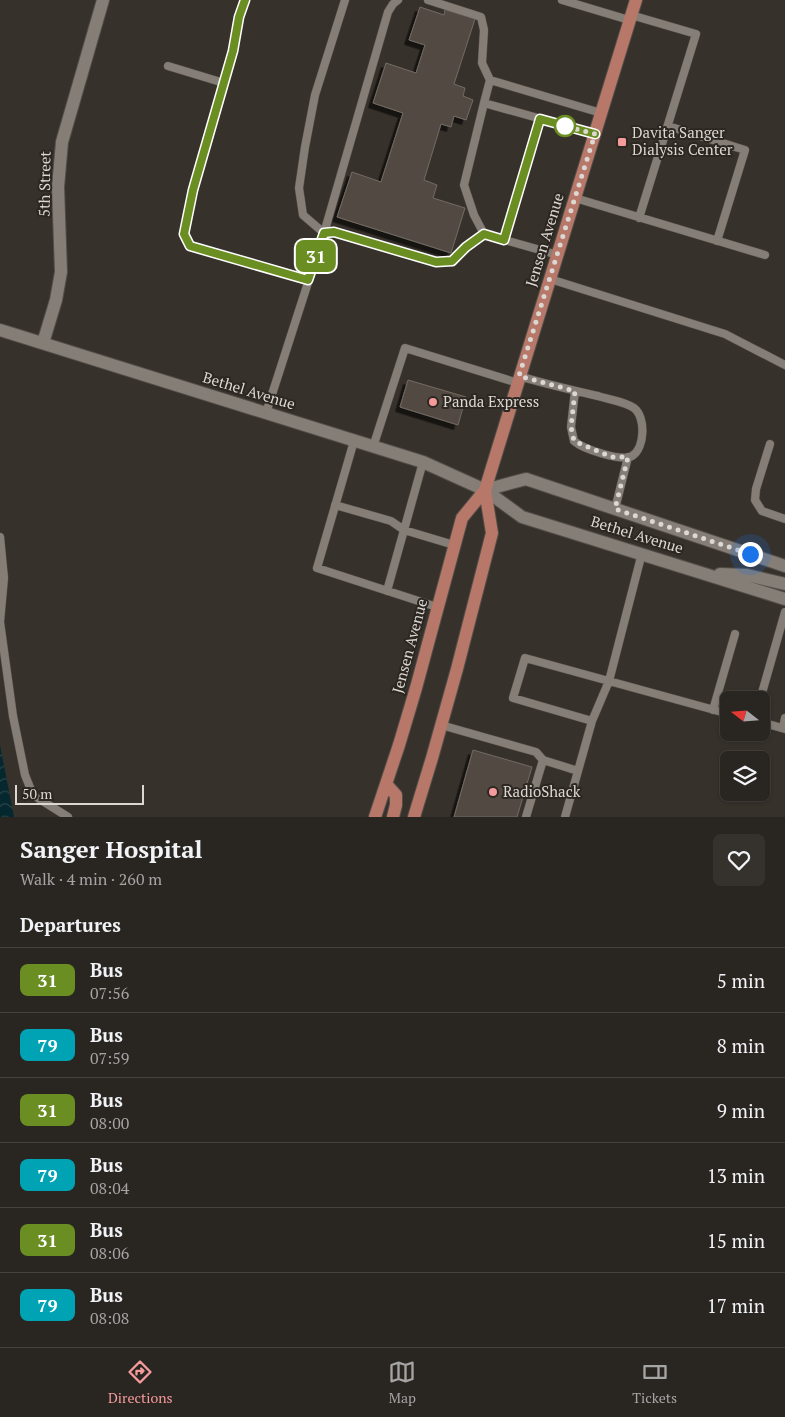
<!DOCTYPE html>
<html lang="en">
<head>
<meta charset="utf-8">
<style>
	:root { --surface:#292520; --page:#35312d; --text:#f1f3f6; --muted:#a5a5a5; --line:#45423e; --accent:#f59b9c }
	body { margin:0; font-family:"PT Serif",serif; background:var(--page); color:var(--text); height:100vh; display:flex; flex-direction:column; font-size:19px; white-space:nowrap }
	* { box-sizing:border-box; margin:0 }
	p { font-size:16px; color:var(--muted) }
	.icon { flex:none; width:28px; height:28px; fill:none; stroke:currentColor; stroke-width:2; stroke-linecap:round; stroke-linejoin:round }
	.map { position:relative; height:817px; overflow:hidden }
	.sheet { display:flex; flex-direction:column; background:var(--surface); flex:1 }
	.sheet>* { flex:none }
	.badge { padding:0 10px; border-radius:8px; font-size:18px; line-height:32px }
	.needle { width:32px; rotate:287deg }
	.tools { position:absolute; left:720px; top:691px; display:grid; gap:10px }
	.tools a { display:grid; place-items:center; width:50px; height:50px; border-radius:8px; background:var(--surface); box-shadow:0 1px 4px #0004,0 0 0 1px var(--line); font-size:25px }
	.scale { position:absolute; left:15px; bottom:12px; width:129px; box-sizing:border-box; padding-left:5px; border:2px solid #dbd7d3; border-top:0; font-size:14px; line-height:18px; white-space:nowrap; color:#dbd7d3; -webkit-text-stroke:4px #2d2721; paint-order:stroke }
	.you { position:absolute; width:25px; height:25px; margin:-12px; border:4px solid #fff; border-radius:50%; background:#1a73e8; box-shadow:0 0 0 8px #1a73e833 }
	.map>.badge { position:absolute; translate:-50% -50%; box-shadow:0 0 0 2px #fff }
	h2 { padding:0 20px; font-size:19px; line-height:45px }
	.round { display:grid; place-items:center; flex:none; width:52px; height:52px; border-radius:8px; background:var(--page) }
	.headline { display:flex; align-items:center; justify-content:space-between; height:85px; padding:0 20px }
	h1 { font-size:24px; font-weight:700; line-height:38px }
	ul { padding:0; list-style:none }
	li { display:flex; align-items:center; gap:15px; height:65px; padding:0 20px; border-top:1px solid var(--line) }
	li div { flex:1 }
	li b { display:block; font-size:19px }
	li em { font-style:normal }
	li .badge { min-width:55px; font-weight:700; text-align:center }
	.tab-bar { display:flex; justify-content:space-around; align-items:center; height:70px; border-top:1px solid var(--line); background:var(--surface); font-size:14px; color:var(--muted) }
	.tab-bar a { display:grid; justify-items:center; gap:2px }
	.tab-bar .on { color:var(--accent) }
	.map>svg:first-child { display:block }
</style>
</head>
<body>
<div class="map">
<svg width="785" height="817" viewBox="0 0 785 817">
	<defs>
		<pattern id="water-waves" width="16" height="10" patternUnits="userSpaceOnUse" patternTransform="scale(1.25)"><rect width="16" height="10" fill="#05272e"/><path d="M0 5q4-4 8 0t8 0" fill="none" stroke="#29464b"/></pattern>
		<filter id="shadow"><feDropShadow dx="-4.5" dy="4.5" stdDeviation="0" flood-color="#0009"/></filter>
	</defs>
	<rect width="100%" height="100%" fill="#37312b"/>
	<!-- water -->
	<path fill="url(#water-waves)" d="M0,745L14,817H0Z"/>
	<!-- building -->
	<path fill="#514a43" stroke="#726b63" filter="url(#shadow)" d="M420,7L444,15L445,10L475,19L454,84L465,88L463,96L473,100L466,120L454,116L451,127L441,124L424,180L437,185L433,198L465,208L451,253L337,217L352,172L381,182L403,113L373,103L386,63L416,73L425,45L409,40Z
		M408,380L466,397L458,425L400,407Z
		M473,750L532,767L517,817H454Z"/>
	<g fill="none" stroke-linecap="round" stroke-linejoin="round">
		<!-- lane casing -->
		<g stroke="#544e49" stroke-width="9">
			<path id="lane" d="M245,0L239,17L233,51L193,190L184,234L190,246L308,280
				M345,0L315,95L305,147L299,188L303,215L324,233L388,12L393,4L398,0
				M428,0L481,17L484,30L482,63L490,80L484,103
				M562,0L629,20
				M631,15L696,34L639,218
				M168,66L224,83
				M490,80L601,113
				M668,126L745,150L717,241
				M575,198L765,255
				M484,234L474,215L464,185L484,103L595,134
				M504,240L540,119
				M550,279L725,334L785,365
				M519,376C545,384 572,390 598,396C610,400 624,401 634,408C646,417 645,448 632,456C622,462 583,449 574,441L571,427L575,391
				M266,413L324,233L334,232L436,262L452,261L466,247L484,234L558,255
				M354,441L317,568L437,607
				M770,444L756,489L755,500L762,511L785,519
				M373,447L405,348L518,383
				M335,505L391,521L404,530L454,545
				M615,509L628,457
				M0,537L4,578L0,622L13,716L25,775L33,795L68,817
				M387,591L423,462
				M760,700L785,612
				M713,710L735,634
				M592,721L609,681L642,553
				M761,722L785,729
				M441,725L536,752L543,760
				M783,728L785,718
				M526,817L543,760L578,771L592,721L513,698L525,658L729,714
				M565,817L578,771"/>
		</g>
		<!-- secondary casing -->
		<g stroke="#544e49" stroke-width="14">
			<path id="secondary" d="M0,330L423,462L485,490L522,517L785,599
				M43,343L56,300L61,272L58,187L62,142L103,0
				M485,490L526,479L785,566
				M720,574L747,575L785,584"/>
		</g>
		<!-- primary casing -->
		<g stroke="#544e49" stroke-width="14">
			<path id="primary" d="M386,784L396,795V805L393,817
				M375,817L399,745L416,688L462,518L485,490L636,0
				M414,817L432,758L457,669L492,533L485,490"/>
		</g>
		<!-- lane -->
		<use href="#lane" stroke="#857e76" stroke-width="8"/>
		<!-- secondary -->
		<use href="#secondary" stroke="#857e76" stroke-width="12"/>
		<!-- primary -->
		<use href="#primary" stroke="#b7786a" stroke-width="12"/>
	</g>
	<g fill="none" stroke-linecap="round" stroke-linejoin="round">
		<!-- line casing -->
		<g stroke="#fff" stroke-width="11">
			<path id="line" d="M245,0L239,17L233,51L193,190L184,234L190,246L308,280L324,233L334,232L436,262L452,261L466,247L484,234L504,240L540,119L595,134"/>
		</g>
		<!-- line -->
		<use href="#line" stroke="#6b8e23" stroke-width="8"/>
		<!-- walk -->
		<path stroke="#dbd7d3" stroke-width="5" stroke-dasharray="0 9" d="M565,126L558,124L595,134L519,376L575,391L571,427L574,441L612,457H628L615,509L750,554"/>
	</g>
	<!-- markers -->
	<circle fill="#fff" stroke="#6b8e23" stroke-width="2.5" cx="565" cy="126" r="10"/>
	<g fill="#f59b9c" stroke="#2d2721" stroke-width="2">
		<rect x="617" y="137" width="10" height="10" rx="2.5"/>
		<circle cx="433" cy="402" r="5"/>
		<circle cx="493" cy="792" r="5"/>
	</g>
	<g text-anchor="middle" stroke-width="4" stroke-linejoin="round" paint-order="stroke">
		<!-- poi labels -->
		<g font-size="15" fill="#dbd7d3" stroke="#2d2721" text-anchor="start">
			<text x="632" y="138">Davita Sanger<tspan x="632" dy="17">Dialysis Center</tspan></text>
			<text x="443" y="407">Panda Express</text>
			<text x="503" y="797">RadioShack</text>
		</g>
		<!-- street labels -->
		<g font-size="15" fill="#dbd7d3" stroke="#2d2721">
			<text transform="translate(45 184) rotate(-89)" y="5">5th Street</text>
			<text transform="translate(545 240) rotate(-73)" y="5">Jensen Avenue</text>
			<text transform="translate(249 391) rotate(17)" y="5">Bethel Avenue</text>
			<text transform="translate(637 535) rotate(17)" y="5">Bethel Avenue</text>
			<text transform="translate(410 646) rotate(-75)" y="5">Jensen Avenue</text>
		</g>
	</g>
</svg>
<div class="tools">
<a><svg class="needle" viewBox="-14 -14 28 28"><path d="M0-13l5 13h-10z" fill="#e53935"/><path d="M0 13l5-13h-10z" fill="#a5a5a5"/></svg></a>
<a><svg class="icon" aria-label="layers" viewBox="0 0 24 24"><path d="M12 4l9 5-9 5-9-5zM3 14l9 5 9-5"/></svg></a>
</div>
<div class="scale">50 m</div>
<div class="you" style="left:750px;top:554px"></div>
<b class="badge" style="left:316px;top:256px;background:#6b8e23;color:#fff">31</b>
</div>
<section class="sheet">
<div class="headline"><div><h1>Sanger Hospital</h1><p>Walk · 4 min · 260 m</p></div><a class="round"><svg class="icon" aria-label="heart" viewBox="0 0 24 24"><path d="M12 20l-8-8c-3-5 5-10 8-4 3-6 11-1 8 4z"/></svg></a></div>
<h2>Departures</h2>
<ul>
<li><span class="badge" style="background:#6b8e23;color:#fff">31</span><div><b>Bus</b><p>07:56</p></div><em>5 min</em></li>
<li><span class="badge" style="background:#00a3b4;color:#fff">79</span><div><b>Bus</b><p>07:59</p></div><em>8 min</em></li>
<li><span class="badge" style="background:#6b8e23;color:#fff">31</span><div><b>Bus</b><p>08:00</p></div><em>9 min</em></li>
<li><span class="badge" style="background:#00a3b4;color:#fff">79</span><div><b>Bus</b><p>08:04</p></div><em>13 min</em></li>
<li><span class="badge" style="background:#6b8e23;color:#fff">31</span><div><b>Bus</b><p>08:06</p></div><em>15 min</em></li>
<li><span class="badge" style="background:#00a3b4;color:#fff">79</span><div><b>Bus</b><p>08:08</p></div><em>17 min</em></li>
</ul>
</section>
<nav class="tab-bar">
<a class="on"><svg class="icon" aria-label="directions" viewBox="0 0 24 24"><path d="M12 3l9 9-9 9-9-9zM9 14v-3h6M13 9l2 2-2 2"/></svg>Directions</a>
<a><svg class="icon" aria-label="map" viewBox="0 0 24 24"><path d="M3 6l6-2 6 2 6-2v14l-6 2-6-2-6 2zM9 4v14M15 6v14"/></svg>Map</a>
<a><svg class="icon" aria-label="tickets" viewBox="0 0 24 24"><path d="M3 7h18v10H3zM15 7v10"/></svg>Tickets</a>
</nav>
</body>
</html>
